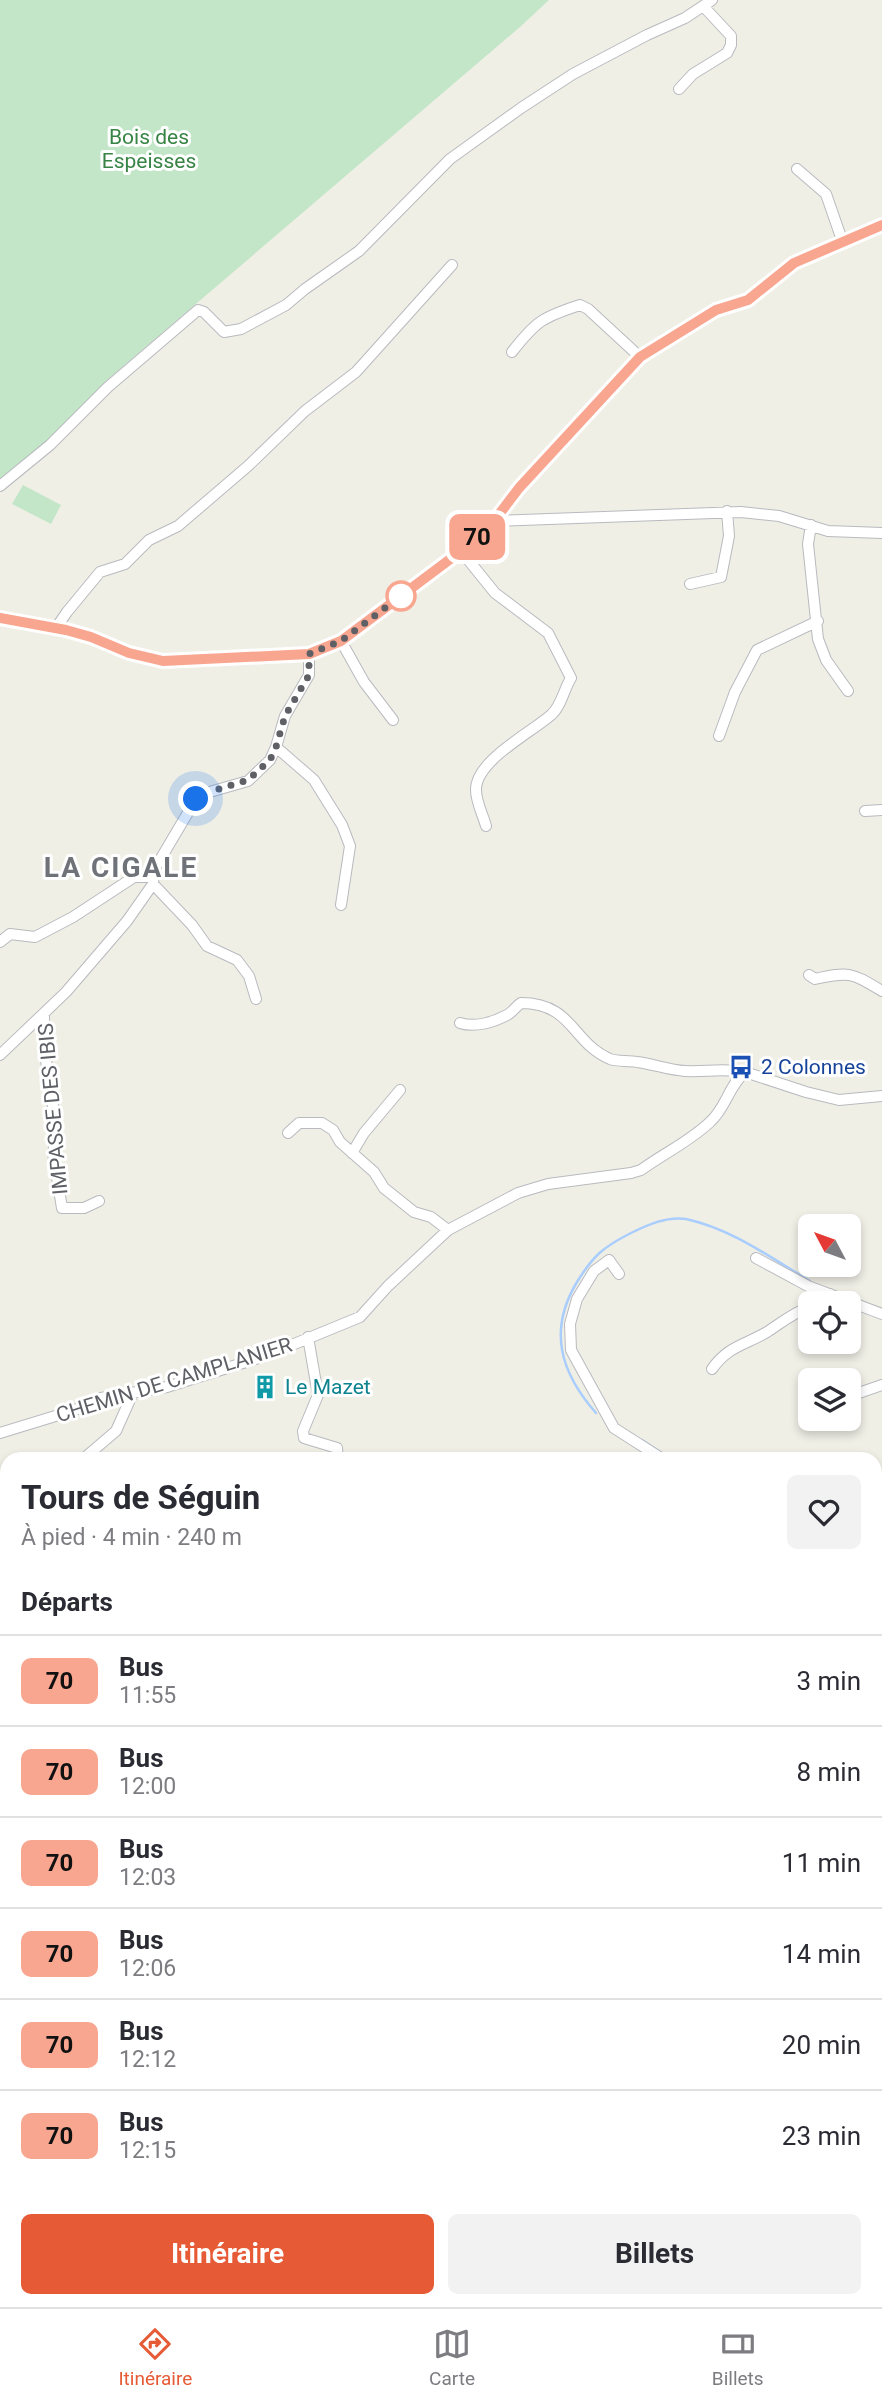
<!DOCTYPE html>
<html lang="fr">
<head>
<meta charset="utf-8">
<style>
	:root { --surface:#fff; --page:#f2f2f3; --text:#2b2b33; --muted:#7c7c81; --line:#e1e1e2; --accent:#e65b36 }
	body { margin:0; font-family:Roboto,sans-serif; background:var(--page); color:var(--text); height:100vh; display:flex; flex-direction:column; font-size:26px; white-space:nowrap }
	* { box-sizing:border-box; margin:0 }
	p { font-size:23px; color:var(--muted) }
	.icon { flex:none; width:38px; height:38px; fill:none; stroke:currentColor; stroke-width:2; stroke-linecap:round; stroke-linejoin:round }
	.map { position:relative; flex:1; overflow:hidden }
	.drawer { position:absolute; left:0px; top:1452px; width:882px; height:856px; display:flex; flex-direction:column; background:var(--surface); border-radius:21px 21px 0 0; box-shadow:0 4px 10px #0003 }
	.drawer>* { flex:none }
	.badge { padding:0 14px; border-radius:10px; font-size:24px; line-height:46px }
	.needle { width:46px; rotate:311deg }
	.controls { position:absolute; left:798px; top:1214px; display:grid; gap:14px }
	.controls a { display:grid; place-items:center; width:63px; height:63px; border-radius:10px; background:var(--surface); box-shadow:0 4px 10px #0003; font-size:35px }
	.you { position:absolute; width:35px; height:35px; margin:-18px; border:5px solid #fff; border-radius:50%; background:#1a73e8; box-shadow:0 0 0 10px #1a73e833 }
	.map>.badge { position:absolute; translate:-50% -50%; box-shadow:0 0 0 4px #fff }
	h2 { padding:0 21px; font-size:26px; line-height:63px }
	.round { display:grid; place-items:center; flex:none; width:74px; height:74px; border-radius:10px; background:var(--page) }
	.head { display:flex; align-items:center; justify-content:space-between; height:119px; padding:0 21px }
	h1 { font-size:33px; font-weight:700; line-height:52px }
	.primary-button { display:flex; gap:14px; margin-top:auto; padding:14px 21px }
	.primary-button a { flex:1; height:80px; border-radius:10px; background:var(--accent); color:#fff; font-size:28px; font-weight:700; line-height:80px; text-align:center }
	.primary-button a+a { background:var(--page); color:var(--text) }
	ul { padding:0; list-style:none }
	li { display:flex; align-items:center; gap:21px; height:91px; padding:0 21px; border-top:2px solid var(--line) }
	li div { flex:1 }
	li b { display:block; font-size:26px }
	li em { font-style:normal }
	li .badge { min-width:77px; font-weight:700; text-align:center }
	.tabs { display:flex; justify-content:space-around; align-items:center; height:98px; border-top:2px solid var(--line); background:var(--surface); font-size:19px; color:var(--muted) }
	.tabs a { display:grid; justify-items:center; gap:4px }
	.tabs .on { color:var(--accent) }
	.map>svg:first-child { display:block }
</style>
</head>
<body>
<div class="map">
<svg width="882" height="2307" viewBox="0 0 882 2307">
	<rect width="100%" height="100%" fill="#f0efe6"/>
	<!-- green -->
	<path fill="#c3e6c8" d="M0,0H549L520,27L107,380L50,439L0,481Z
		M23,485L61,505L51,524L12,504Z"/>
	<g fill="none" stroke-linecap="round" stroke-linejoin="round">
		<!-- stream -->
		<path stroke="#a9cdfd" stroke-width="2.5" d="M596,1413C560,1372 548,1330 577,1282C593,1256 603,1247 631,1233C647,1225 667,1216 686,1219C732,1229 771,1258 810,1281
			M642,1440L672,1460"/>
		<!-- minor casing -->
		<g stroke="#b8babf" stroke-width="12">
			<path id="minor" d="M679,89L693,74L727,53L731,45V36L704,7
				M797,169L826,194L843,243
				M512,352C536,321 543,317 580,305L588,309L640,357
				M0,486L50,445L108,387L198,310L204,312L224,332L241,329L286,305L305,289L359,251L450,159L521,108L573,74L647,35L685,18L712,0
				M494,521L741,512L779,516L828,531L882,533
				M811,525L808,544L818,639L826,660L848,691
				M461,551L495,593L548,633L571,678C564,689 561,707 551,715C532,732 475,761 476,790C476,802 483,815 486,826
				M690,584L721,577L729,536L727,511
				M0,618L66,630L91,637L129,653L163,661L309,654L341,641L461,551L494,521L519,489L640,357L716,310L748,300L794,263L882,225
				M56,628L67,612L100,572L125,564L149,540L178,526L248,466L305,411L356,372L452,265
				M341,641L364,682L393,720
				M719,736L735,692L757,650L818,621
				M276,747L314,780L342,825L350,846L341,905
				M865,811L882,810
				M153,884L192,925L207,946L237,960L249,976L256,999
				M0,942L10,934L35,937L73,917L134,877H152
				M809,975L815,979C850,971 852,973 882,991
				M44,1013V1047L57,1132L53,1153L62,1208H84L99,1201
				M460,1023C475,1028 494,1022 507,1015C513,1012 516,1006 521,1003C573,1003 572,1043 610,1059C618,1062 628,1060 637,1062C653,1064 669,1070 685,1071C705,1072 725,1068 745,1072
				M0,1055L66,992L127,921L153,884L154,870L196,799L206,793L248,781L270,760L276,747L285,716L309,675V654
				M288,1133L299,1123H322L333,1130L340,1142L374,1172L384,1188L414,1212L431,1217L448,1230
				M352,1153L364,1133L400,1090
				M756,1258L808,1286L882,1314
				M619,1274L609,1260L594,1271L577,1299L570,1324L571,1350L614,1428L664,1460
				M817,1304L830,1294
				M308,1337L318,1395L303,1431L304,1438L337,1448L338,1460
				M712,1369C728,1346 745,1345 767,1332C781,1323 794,1312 810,1307
				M849,1400L853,1395L882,1385
				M0,1433L75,1410L101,1398L167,1387L265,1356L360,1317L388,1286L448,1230L518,1193L548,1184L631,1173L641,1170C663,1154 690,1141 710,1122C726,1108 728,1087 745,1072L806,1092L839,1100L882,1096
				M82,1460L116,1431L133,1393
				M882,1517V1519
				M875,1595L882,1556
				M875,1602L882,1614
				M882,1623V1625
				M875,1870L882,1872
				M875,1953L882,1951
				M0,1974L7,1973
				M0,2253L7,2244
				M693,2307L697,2301
				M805,2307L807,2301"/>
		</g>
		<!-- secondary casing -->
		<g stroke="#bbbdc3" stroke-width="17">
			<path id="secondary" d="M875,2092L882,2088"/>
		</g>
		<!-- primary casing -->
		<g stroke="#efda60" stroke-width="17">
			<path id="primary" d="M0,1772L7,1780
				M875,2166L882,2170
				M875,2178L882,2182
				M875,2191L882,2194
				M411,2307L419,2301"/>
		</g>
		<!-- minor -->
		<use href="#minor" stroke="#fff" stroke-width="10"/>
		<!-- secondary -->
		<use href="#secondary" stroke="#fff" stroke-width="14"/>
		<!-- primary -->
		<use href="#primary" stroke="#fdfbad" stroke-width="14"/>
	</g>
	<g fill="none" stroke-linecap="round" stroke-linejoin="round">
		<!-- line casing -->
		<g stroke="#fff" stroke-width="16">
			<path id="line" d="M0,618L66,630L91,637L129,653L163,661L309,654L341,641L461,551L494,521L519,488L640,357L716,310L748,300L794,263L882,225"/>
		</g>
		<!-- line -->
		<use href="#line" stroke="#f9a690" stroke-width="10"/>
		<!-- walk -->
		<path stroke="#5e6066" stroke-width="7" stroke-dasharray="0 12.6" d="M196,799L206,793L248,780L270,760L276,747L285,716L309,675V654L341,641L401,596"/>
	</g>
	<!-- icons -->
	<defs>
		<g id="bus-bare" transform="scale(1.89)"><path d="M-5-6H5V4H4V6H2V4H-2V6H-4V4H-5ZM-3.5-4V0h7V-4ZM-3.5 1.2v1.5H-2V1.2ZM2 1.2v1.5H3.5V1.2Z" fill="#1a4fb4" stroke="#fff" stroke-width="2.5" paint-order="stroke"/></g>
		<g id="building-bare" transform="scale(1.89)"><path d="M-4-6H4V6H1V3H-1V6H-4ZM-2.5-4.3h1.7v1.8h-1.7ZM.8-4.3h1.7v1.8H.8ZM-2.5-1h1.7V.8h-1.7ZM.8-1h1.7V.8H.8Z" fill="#0f9aa8" stroke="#fff" stroke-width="2.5" paint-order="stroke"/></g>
	</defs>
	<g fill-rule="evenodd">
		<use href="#bus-bare" x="741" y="1067"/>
		<use href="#building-bare" x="265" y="1387"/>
	</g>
	<!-- markers -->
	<circle fill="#fff" stroke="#f9a690" stroke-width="3.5" cx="401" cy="596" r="14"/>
	<g text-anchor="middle" stroke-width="6" stroke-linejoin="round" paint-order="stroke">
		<!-- park labels -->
		<g font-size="21" fill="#378444" stroke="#fff">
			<text x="149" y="144">Bois des<tspan x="149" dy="24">Espeisses</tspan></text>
		</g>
		<!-- transit labels -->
		<g font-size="21" fill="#164399" stroke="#fff" text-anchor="start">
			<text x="761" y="1074">2 Colonnes</text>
		</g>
		<!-- street labels -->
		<g font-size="21" fill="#5e6066" stroke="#fff">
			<text transform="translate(53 1109) rotate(-95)" y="7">IMPASSE DES IBIS</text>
			<text transform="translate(174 1380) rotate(-17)" y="7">CHEMIN DE CAMPLANIER</text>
		</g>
		<!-- culture labels -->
		<g font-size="21" fill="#0d838f" stroke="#fff" text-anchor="start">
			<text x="285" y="1394">Le Mazet</text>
		</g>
		<!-- district labels -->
		<g font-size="28" font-weight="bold" letter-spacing="2" fill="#6f7278" stroke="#fff">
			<text x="121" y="877">LA CIGALE</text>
		</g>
	</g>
</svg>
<div class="controls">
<a><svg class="needle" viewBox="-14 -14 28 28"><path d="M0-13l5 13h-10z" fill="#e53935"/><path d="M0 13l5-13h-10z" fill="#7c7c81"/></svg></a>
<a><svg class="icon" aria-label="locate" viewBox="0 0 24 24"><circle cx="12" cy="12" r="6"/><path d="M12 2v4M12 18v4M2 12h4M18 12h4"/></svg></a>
<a><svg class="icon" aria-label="layers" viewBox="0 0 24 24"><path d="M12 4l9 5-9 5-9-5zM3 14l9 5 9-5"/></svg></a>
</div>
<div class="you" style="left:196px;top:799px"></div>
<b class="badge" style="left:477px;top:537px;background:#f9a690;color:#111">70</b>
<section class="drawer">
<div class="head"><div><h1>Tours de Séguin</h1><p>À pied · 4 min · 240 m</p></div><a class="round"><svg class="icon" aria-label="heart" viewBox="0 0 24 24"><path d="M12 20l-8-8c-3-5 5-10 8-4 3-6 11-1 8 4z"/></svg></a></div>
<h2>Départs</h2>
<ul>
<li><span class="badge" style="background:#f9a690;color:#111">70</span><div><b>Bus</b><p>11:55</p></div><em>3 min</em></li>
<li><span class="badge" style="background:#f9a690;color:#111">70</span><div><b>Bus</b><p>12:00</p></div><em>8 min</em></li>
<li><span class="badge" style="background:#f9a690;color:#111">70</span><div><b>Bus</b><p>12:03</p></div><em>11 min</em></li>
<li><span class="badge" style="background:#f9a690;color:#111">70</span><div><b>Bus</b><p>12:06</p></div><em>14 min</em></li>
<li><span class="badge" style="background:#f9a690;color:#111">70</span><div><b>Bus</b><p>12:12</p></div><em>20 min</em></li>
<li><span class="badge" style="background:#f9a690;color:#111">70</span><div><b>Bus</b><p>12:15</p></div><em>23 min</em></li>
</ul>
<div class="primary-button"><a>Itinéraire</a><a>Billets</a></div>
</section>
</div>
<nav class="tabs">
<a class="on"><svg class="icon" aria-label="directions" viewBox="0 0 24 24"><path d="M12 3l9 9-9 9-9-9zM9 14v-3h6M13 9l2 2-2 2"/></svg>Itinéraire</a>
<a><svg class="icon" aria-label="map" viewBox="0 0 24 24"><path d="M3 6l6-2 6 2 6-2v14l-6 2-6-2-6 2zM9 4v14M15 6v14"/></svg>Carte</a>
<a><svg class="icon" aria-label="tickets" viewBox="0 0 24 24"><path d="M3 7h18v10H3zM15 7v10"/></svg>Billets</a>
</nav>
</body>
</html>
